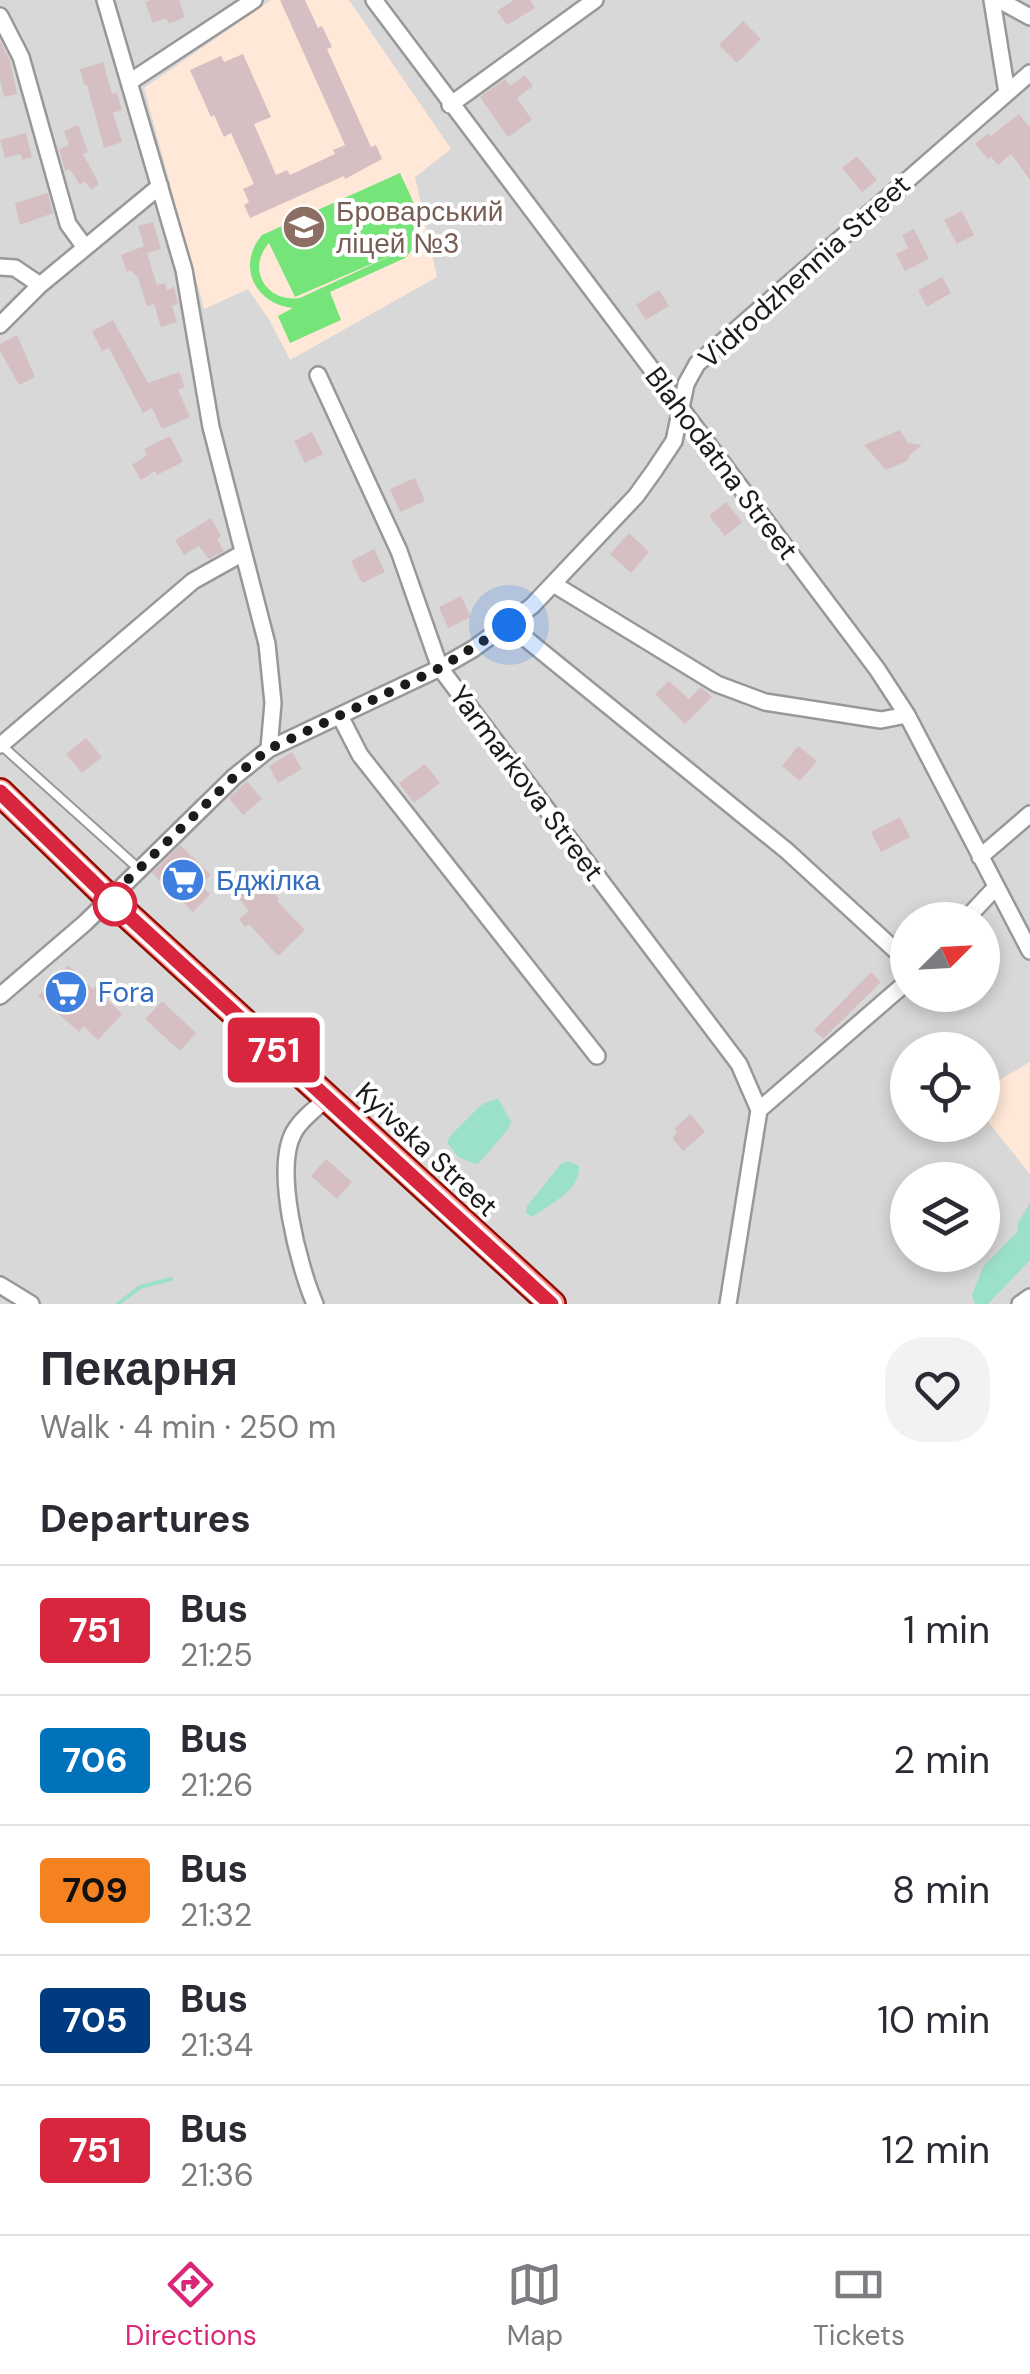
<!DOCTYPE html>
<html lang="en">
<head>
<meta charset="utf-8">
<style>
	:root { --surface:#fff; --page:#f2f2f3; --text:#2b2b33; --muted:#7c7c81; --line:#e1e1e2; --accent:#db2777 }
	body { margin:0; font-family:"DM Sans",sans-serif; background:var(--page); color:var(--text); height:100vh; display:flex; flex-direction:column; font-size:38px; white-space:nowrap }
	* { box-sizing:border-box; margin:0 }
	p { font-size:32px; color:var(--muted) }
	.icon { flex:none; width:55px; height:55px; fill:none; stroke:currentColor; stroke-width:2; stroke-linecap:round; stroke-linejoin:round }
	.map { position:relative; height:1304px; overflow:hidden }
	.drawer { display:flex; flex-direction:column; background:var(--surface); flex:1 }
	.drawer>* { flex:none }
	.badge { padding:0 20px; border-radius:8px; font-size:35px; line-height:65px }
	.needle { width:65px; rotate:66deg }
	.tools { position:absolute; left:890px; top:902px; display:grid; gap:20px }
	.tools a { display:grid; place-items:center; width:110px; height:110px; border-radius:50%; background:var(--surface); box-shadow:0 5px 15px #0003; font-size:50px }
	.you { position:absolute; width:50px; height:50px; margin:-25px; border:8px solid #fff; border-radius:50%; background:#1a73e8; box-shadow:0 0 0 15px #1a73e833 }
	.map>.badge { position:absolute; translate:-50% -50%; box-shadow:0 0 0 5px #fff }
	h2 { padding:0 40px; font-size:38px; line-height:90px }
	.round { display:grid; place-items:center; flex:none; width:105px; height:105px; border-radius:40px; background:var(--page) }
	.overview { display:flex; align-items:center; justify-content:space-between; height:170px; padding:0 40px }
	h1 { font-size:48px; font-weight:800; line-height:75px }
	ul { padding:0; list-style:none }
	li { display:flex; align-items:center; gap:30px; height:130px; padding:0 40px; border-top:2px solid var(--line) }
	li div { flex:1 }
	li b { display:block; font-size:38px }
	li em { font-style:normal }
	li .badge { min-width:110px; font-weight:700; text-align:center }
	.dock { display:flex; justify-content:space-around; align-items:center; height:140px; border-top:2px solid var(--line); background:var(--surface); font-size:28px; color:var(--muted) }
	.dock a { display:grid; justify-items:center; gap:5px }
	.dock .current { color:var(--accent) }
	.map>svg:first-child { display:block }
</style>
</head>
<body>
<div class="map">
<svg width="1030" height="1304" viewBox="0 0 1030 1304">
	<rect width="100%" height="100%" fill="#eee0df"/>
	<!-- residential -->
	<path fill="#d9d8d9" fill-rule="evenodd" d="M0,0H1030V1304H0ZM908,920H982V995H908ZM908,1050H982V1125H908ZM908,1180H982V1255H908Z"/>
	<!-- education -->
	<path fill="#ffe8d7" d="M271,0H349L451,149L415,177L437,277L290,360L270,321L248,289L204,309L144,88Z
		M1030,1062V1174L982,1114L983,1101L1001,1079Z"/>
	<!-- pitch -->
	<path fill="#75e479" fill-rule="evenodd" d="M400,173C413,202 432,231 405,258L330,292L341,320L290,343L278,316L293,308C255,304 236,266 262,235ZM269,243L295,297L399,252L300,298C266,303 246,269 269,243Z"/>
	<!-- water -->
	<path fill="#9be0c8" d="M498,1098L511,1122L508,1129L480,1162L475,1164L458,1157L447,1142L450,1136L481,1105Z
		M568,1161L579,1166C580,1191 550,1204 532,1217L526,1213L527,1206L561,1164Z
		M1030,1203V1260L988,1304H975L972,1295L983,1267L1018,1231V1223Z"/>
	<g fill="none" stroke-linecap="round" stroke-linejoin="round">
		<!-- stream -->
		<path stroke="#9be0c8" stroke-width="4" d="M118,1304L140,1287L171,1279"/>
	</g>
	<!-- building -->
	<path fill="#d5bfc2" d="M151,0H179L185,17L169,24L166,18L153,23L145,2Z
		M280,0H305L318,28L322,26L332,47L327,49L371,147L376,145L382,159L345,179L344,176L250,218L244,205L249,202L243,189L254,184L231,133L224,137L214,115L211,117L190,70L221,56L224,62L243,54L271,117L254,124L276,175L287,170L290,175L335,154L333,150L345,145Z
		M514,0H530L535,8L507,25L497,11Z
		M743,21L761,39L737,63L719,45Z
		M0,41L10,60L17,94L4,97L0,79Z
		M103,62L112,94L117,93L122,110L113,113L122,142L104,148L87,85H84L80,69Z
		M525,75L533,86L517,98L532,120L508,137L480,97L505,79L510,86Z
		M1019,114L1030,128V180L1011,154L998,165L991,157L988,159L975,144L988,133L991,136Z
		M78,125L88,152L83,154L99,184L91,190L85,181L80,185L70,169L65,171L59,149L69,145L64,131Z
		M26,133L32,157L22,160L21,154L5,158L0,140Z
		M857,156L877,180L862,192L842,168Z
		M48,193L53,213L20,225L15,203Z
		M962,211L974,235L957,244L944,220Z
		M153,222L161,249L147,253L157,285L165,283L167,290L174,287L178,304L172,306L177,322L161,327L154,304L147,306L138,278L131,270L127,272L121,255L144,246L138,226Z
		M914,229L929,259L905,271L896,254L908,248L902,235Z
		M942,277L951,293L927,307L918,290Z
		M659,290L669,306L646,320L636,305Z
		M113,320L148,383L179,372L185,387L178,390L190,417L162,429L152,408L143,413L109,348L102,351L92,331Z
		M17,335L35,377L19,385L0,351V344Z
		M900,430L908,443L922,445L909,456L907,461L886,470L864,445Z
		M312,432L323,454L305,463L294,441Z
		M170,436L183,462L157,475L155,471L141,480L132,465L147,455L144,449Z
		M415,478L425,501L400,512L390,489Z
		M726,502L742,522L725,536L709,516Z
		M211,518L221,536L217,539L224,551L209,559L199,546L184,555L175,540Z
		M629,533L649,552L631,573L610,554Z
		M374,549L385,572L362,583L351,561Z
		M461,596L471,617L448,628L439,607Z
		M669,681L689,699L701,687L712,697L685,724L655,694Z
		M86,738L102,757L82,773L66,754Z
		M798,746L817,761L800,781L782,766Z
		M292,752L302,769L278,783L269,766Z
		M425,764L440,783L414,803L399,783Z
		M247,781L262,799L243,815L229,798Z
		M900,817L910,837L881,852L871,832Z
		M180,845L211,875L201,885L210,894L193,912L152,873Z
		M260,875L279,899L277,901L305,930L278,956L249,924L245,927L239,919L249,911L235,894Z
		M68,965L93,989L101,980L112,991L106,998L122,1014L98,1040L84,1026L79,1032L38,996Z
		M871,972L881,982L823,1039L814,1030Z
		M162,1001L196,1033L180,1051L145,1019Z
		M690,1114L705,1132L683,1151L672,1138L677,1133L674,1129Z
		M326,1159L352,1182L337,1199L311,1176Z"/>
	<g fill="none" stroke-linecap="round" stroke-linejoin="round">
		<!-- service casing -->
		<g stroke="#989898" stroke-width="12">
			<path id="service" d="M0,744L139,869"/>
		</g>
		<!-- minor casing -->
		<g stroke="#989898" stroke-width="20">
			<path id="minor" d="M105,0L184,270L211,427L267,644L273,703L269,749
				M374,0L877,669L907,715L1030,951
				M992,0L1007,93
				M999,0L1030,17
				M0,16L21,57L68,224L84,246
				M131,81L254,0
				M450,105L595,0
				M0,267L15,268L40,285
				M0,325L40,285L160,186
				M318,375L399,551L440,668L739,1064L759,1110
				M555,585L717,684L765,702L881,720L907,715
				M509,625L787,851L908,962
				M340,716L360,755L597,1056
				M1,745L193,581L243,553
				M980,857L1030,814
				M965,920L996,887
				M0,996L85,923L234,777L269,749L440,668L473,649L532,606L636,496L654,471L674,441L686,384L697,364L1030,73
				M0,1285L31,1304
				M315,1304C299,1267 273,1169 294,1132C301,1119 316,1108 328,1098
				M728,1304L759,1110L908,981
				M1020,1304L1030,1297"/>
		</g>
		<!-- primary casing -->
		<g stroke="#920d00" stroke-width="30">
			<path id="primary" d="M0,792L109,898L552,1304"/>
		</g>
		<!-- service -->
		<use href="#service" stroke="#fff" stroke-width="8"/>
		<!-- minor -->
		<use href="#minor" stroke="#fff" stroke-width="15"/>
		<!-- primary -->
		<use href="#primary" stroke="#ff9394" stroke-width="25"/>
	</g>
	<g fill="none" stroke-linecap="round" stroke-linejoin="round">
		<!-- line casing -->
		<g stroke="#fff" stroke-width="22">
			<path id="line" d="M0,792L109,898L551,1304"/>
		</g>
		<!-- line -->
		<use href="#line" stroke="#d7263d" stroke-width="15"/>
		<!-- walk -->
		<path stroke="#1b1b1b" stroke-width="10" stroke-dasharray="0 18" d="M115,904L109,898L234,777L269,749L440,668L509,625"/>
	</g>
	<!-- icons -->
	<defs>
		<g id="school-disc" transform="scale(2.25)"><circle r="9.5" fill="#8d6e63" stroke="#fff"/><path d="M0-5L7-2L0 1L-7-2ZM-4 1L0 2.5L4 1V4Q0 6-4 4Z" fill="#fff"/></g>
		<g id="supermarket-disc" transform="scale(2.25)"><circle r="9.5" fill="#3f7fe0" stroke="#fff"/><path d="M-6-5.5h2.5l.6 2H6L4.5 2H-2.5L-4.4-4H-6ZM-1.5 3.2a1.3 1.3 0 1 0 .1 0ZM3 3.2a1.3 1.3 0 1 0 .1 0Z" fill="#fff"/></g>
	</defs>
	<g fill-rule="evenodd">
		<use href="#school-disc" x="304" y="227"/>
		<use href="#supermarket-disc" x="183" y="880"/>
		<use href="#supermarket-disc" x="66" y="992"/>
	</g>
	<!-- markers -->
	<circle fill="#fff" stroke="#d7263d" stroke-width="5" cx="115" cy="904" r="20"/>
	<g text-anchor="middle" stroke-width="8" stroke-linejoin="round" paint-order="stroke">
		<!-- education labels -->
		<g font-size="28" fill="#785e54" stroke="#fff" text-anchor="start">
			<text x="336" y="221">Броварський<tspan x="336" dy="32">ліцей №3</tspan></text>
		</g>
		<!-- street labels -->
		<g font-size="28" fill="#1b1b1b" stroke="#fff">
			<text transform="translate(804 271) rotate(-42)" y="10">Vidrodzhennia Street</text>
			<text transform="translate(722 463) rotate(53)" y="10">Blahodatna Street</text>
			<text transform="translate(527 783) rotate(53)" y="10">Yarmarkova Street</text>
			<text transform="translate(427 1149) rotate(43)" y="10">Kyivska Street</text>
		</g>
		<!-- shop labels -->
		<g font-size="28" fill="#366cbe" stroke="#fff" text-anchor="start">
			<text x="216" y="890">Бджілка</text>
			<text x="98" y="1002">Fora</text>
		</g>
	</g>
</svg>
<div class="tools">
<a><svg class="needle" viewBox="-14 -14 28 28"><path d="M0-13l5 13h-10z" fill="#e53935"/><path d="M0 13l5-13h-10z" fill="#7c7c81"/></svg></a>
<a><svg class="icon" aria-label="locate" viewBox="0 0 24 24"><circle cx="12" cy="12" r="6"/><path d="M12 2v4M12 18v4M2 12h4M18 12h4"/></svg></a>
<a><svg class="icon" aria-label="layers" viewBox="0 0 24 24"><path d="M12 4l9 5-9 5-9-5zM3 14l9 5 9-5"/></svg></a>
</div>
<div class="you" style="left:509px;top:625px"></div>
<b class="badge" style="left:274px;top:1050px;background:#d7263d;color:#fff">751</b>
</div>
<section class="drawer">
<div class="overview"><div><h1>Пекарня</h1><p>Walk · 4 min · 250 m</p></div><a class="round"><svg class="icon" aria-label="heart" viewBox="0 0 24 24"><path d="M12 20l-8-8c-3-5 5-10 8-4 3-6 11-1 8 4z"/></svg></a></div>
<h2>Departures</h2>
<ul>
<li><span class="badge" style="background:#d7263d;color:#fff">751</span><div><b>Bus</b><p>21:25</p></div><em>1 min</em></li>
<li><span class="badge" style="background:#0072bc;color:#fff">706</span><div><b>Bus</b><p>21:26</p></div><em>2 min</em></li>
<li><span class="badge" style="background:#f58220;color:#111">709</span><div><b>Bus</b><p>21:32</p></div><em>8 min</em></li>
<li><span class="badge" style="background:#003b80;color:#fff">705</span><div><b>Bus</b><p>21:34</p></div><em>10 min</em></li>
<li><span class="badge" style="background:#d7263d;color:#fff">751</span><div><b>Bus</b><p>21:36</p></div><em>12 min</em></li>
</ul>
</section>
<nav class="dock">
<a class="current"><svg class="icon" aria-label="directions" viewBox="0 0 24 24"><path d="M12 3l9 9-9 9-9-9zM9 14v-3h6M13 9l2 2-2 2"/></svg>Directions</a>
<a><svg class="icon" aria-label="map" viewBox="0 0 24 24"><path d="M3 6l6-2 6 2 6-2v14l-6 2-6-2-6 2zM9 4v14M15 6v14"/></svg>Map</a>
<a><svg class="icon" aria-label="tickets" viewBox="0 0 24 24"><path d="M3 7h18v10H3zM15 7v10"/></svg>Tickets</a>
</nav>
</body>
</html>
